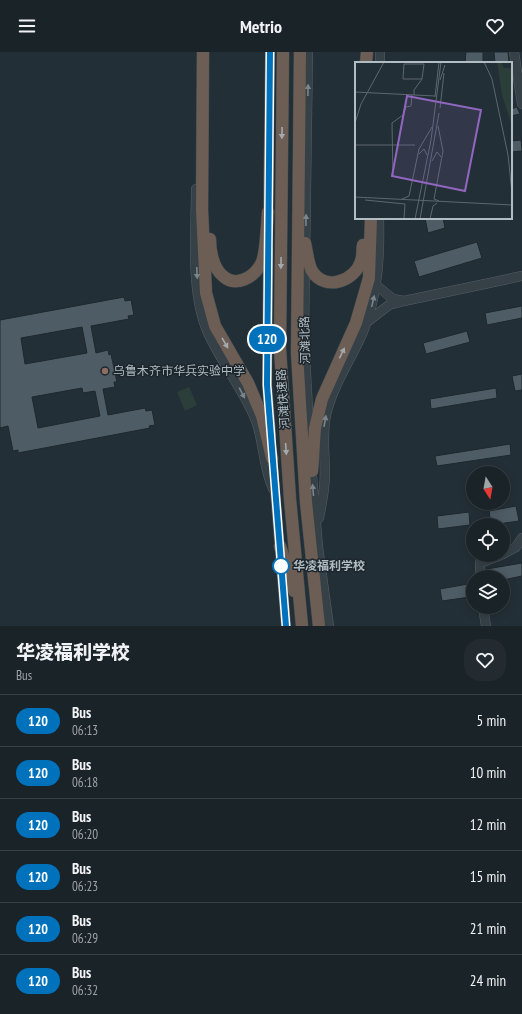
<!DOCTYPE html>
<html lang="en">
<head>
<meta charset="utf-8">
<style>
	:root { --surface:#1a2328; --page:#232b30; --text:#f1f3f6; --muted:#9fa4a8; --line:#384045 }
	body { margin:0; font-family:"PT Sans Narrow","Noto Sans SC",sans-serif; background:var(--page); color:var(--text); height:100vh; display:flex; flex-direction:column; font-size:15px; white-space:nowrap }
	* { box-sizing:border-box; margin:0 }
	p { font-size:13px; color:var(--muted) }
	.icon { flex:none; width:22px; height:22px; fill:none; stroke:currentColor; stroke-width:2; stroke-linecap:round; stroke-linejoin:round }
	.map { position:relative; height:574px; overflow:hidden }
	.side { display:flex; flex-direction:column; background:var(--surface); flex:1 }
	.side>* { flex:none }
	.badge { padding:0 8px; border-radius:13px; font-size:14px; line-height:26px }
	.needle { width:26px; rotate:169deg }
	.controls { position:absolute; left:466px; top:414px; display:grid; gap:8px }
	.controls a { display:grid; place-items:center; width:44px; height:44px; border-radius:50%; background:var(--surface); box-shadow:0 2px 10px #0003,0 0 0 1px var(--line); font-size:20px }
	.map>.badge { position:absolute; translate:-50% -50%; box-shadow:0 0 0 2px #fff }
	.round { display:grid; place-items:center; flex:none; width:42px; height:42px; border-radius:16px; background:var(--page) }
	.headline { display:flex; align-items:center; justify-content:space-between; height:68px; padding:0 16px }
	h1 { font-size:19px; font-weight:800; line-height:30px }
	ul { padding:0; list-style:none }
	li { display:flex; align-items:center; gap:12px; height:52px; padding:0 16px; border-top:1px solid var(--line) }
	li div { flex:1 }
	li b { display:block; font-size:15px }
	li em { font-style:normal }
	li .badge { min-width:44px; font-weight:700; text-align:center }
	header { display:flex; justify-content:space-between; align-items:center; height:52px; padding:0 16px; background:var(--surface); font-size:18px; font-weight:800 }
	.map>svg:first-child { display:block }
</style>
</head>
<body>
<header><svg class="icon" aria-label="menu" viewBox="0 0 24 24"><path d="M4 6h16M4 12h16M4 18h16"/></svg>Metrio<svg class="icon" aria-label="heart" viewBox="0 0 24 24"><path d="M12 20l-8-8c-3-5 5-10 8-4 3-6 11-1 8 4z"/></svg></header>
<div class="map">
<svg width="522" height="574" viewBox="0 0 522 574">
	<rect width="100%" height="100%" fill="#232f36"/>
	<!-- green -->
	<path fill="#2b3e3a" d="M189,335L197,353L185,359L177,340Z"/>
	<!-- building -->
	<path fill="#4e5c65" stroke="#1e282e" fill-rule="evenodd" d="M466,0H483V11H465Z
		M494,0H508L509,11H495Z
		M517,55L520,62L511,64V57Z
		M521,88L522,99L511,100V89Z
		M425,166H443L445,176L428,181Z
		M477,190L482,206L419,225L414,209Z
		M124,245L125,249L131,248L134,263L128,264L129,267L91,274L96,301L108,298L109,303L111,302L117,330H114L115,335L103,337L108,363L145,356L146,359L152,358L155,373L149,374L150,376L18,401V398L13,399L8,374L0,376V268ZM82,275L87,301L25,312L21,286ZM82,336L83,341L95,339L100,364L38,376L32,345Z
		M522,254V266L487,273L485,261Z
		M467,279L470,290L426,302L423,291Z
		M522,322V338L515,339L512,324Z
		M496,336L497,346L431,357L430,347Z
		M510,392L511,403L437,414L435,404Z
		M516,454L519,469L491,473L489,459Z
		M469,460L470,473L438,477L437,464Z
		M522,511V524L503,528V525H488L487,517Z
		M468,532L470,545L442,549L440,537Z"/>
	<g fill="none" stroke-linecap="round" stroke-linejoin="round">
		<!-- minor casing -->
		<g stroke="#545f65" stroke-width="10">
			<path id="minor" d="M308,0L304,284L310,394
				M514,0L522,52
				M380,11V0
				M196,137C196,181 190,241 208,281C222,312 244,338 256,369C264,391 263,415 273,437
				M268,167L270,0
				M268,199L267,333L271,382
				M404,249L522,224
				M367,270L389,253L404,249L393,247L376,233
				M272,401L286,574
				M311,412L318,495L329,574
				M319,466C321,456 323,446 324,436C327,412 321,388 326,363C333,333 351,308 363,280C378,243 380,205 379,166
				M503,502L516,495L522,486
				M480,525V511L501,503
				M483,555L486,574"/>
		</g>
		<!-- highway casing -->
		<g stroke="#414c52" stroke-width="13">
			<path id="highway" d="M203,0L202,158L206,241L215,274L248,331L262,364L272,406
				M283,0L280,297L290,447L302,574
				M300,0L297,301L306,450L319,574
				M366,11L367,0
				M210,187C210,199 213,216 223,224C236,236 254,225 261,212C266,204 267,171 268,160
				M305,191C307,199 308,212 312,219C325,240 355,229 361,209C363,204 362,198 363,193
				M312,419L315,376L322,347L356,271L369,226L371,166
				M280,494L294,539"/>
		</g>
		<!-- minor -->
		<use href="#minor" stroke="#364147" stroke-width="9"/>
		<!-- highway -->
		<use href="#highway" stroke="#6c5e54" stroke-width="12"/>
	</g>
	<!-- one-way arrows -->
	<defs><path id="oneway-solid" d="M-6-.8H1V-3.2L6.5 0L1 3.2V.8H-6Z"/></defs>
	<g fill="#7a858b">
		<use href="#oneway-solid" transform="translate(308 38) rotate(-89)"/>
		<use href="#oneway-solid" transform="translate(306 168) rotate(-89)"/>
		<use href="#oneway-solid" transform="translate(197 221) rotate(88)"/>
		<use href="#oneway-solid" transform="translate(373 249) rotate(-77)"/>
		<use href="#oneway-solid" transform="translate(242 341) rotate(62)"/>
		<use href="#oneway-solid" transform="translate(325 369) rotate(-80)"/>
		<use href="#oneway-solid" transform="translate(313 438) rotate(-95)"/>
	</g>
	<g fill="#a3a9ad">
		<use href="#oneway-solid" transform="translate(282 81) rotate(91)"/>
		<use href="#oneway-solid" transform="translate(281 211) rotate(91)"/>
		<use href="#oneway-solid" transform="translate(225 291) rotate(60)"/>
		<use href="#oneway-solid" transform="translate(342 301) rotate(-64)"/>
		<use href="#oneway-solid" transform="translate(286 397) rotate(86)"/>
	</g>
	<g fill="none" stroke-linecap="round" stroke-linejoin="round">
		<!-- line casing -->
		<g stroke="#fff" stroke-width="9">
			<path id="line" d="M270,0L267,333L286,574"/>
		</g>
		<!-- line -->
		<use href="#line" stroke="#0072bc" stroke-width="6"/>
	</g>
	<!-- markers -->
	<circle fill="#8d6e63" stroke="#1c262c" stroke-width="1.5" cx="105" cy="319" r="4"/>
	<circle fill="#fff" stroke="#0072bc" stroke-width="2" cx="281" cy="514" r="8"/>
	<g text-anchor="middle" stroke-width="3" stroke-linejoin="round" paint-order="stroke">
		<!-- street labels -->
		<g font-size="12" fill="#b1bcc3" stroke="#1c262c">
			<text transform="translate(305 288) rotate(-91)" y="4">河滩北路</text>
			<text transform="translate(283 347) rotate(-94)" y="4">河滩快速路</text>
		</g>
		<!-- poi labels -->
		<g font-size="12" fill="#b1bcc3" stroke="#1c262c" text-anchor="start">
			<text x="113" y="323">乌鲁木齐市华兵实验中学</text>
		</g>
		<!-- stop labels -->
		<g font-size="12" font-weight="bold" fill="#b1bcc3" stroke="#1c262c" text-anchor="start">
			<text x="293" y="518">华凌福利学校</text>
		</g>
	</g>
	<!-- overview -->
	<g transform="translate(355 10)">
		<rect width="157" height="157" fill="#232f36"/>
		<path d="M142,0H146L149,6H157V64L147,33Z" fill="#2b3e3a"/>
		<path fill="none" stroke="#5c676e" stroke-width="1" d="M129,0L137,17L153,93L157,131M85,18L90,3M0,30L80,34M59,33V28L67,17L69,2H49L48,17H67M80,35L84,0M85,46L89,11M0,61L6,42L29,0M83,64L88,89L79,137L84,139M0,83H60M64,92L69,87L72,93M77,99L82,90L86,95M38,115L37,61L48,53L51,45L56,44L57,33M0,135L157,143M47,137L54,134L64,87L77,65M10,138L50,142L49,157M60,157L76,78L86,0M65,157L84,51M75,157L78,144L82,141"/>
		<path fill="#9166c1" fill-opacity="0.15" stroke="#9166c1" stroke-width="2" d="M52,34L126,48L110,129L37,114Z"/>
		<rect width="157" height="157" fill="none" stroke="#b1bcc3" stroke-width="2"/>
	</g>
</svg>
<div class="controls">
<a><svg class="needle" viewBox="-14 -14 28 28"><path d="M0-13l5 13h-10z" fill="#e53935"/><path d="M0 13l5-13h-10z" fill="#9fa4a8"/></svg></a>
<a><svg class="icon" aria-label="locate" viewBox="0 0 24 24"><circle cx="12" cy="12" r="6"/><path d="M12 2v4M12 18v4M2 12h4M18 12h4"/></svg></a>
<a><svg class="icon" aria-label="layers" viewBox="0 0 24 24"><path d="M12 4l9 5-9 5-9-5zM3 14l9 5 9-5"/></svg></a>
</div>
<b class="badge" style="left:267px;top:287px;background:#0072bc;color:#fff">120</b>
</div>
<section class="side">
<div class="headline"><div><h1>华凌福利学校</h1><p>Bus</p></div><a class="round"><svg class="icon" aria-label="heart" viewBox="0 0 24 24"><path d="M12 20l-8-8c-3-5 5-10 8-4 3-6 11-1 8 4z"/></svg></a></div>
<ul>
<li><span class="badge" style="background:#0072bc;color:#fff">120</span><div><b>Bus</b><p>06:13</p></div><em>5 min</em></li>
<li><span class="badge" style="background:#0072bc;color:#fff">120</span><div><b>Bus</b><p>06:18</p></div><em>10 min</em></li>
<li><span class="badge" style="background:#0072bc;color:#fff">120</span><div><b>Bus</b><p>06:20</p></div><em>12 min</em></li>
<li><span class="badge" style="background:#0072bc;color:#fff">120</span><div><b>Bus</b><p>06:23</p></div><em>15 min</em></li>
<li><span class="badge" style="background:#0072bc;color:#fff">120</span><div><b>Bus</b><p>06:29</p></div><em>21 min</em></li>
<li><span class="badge" style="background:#0072bc;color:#fff">120</span><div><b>Bus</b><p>06:32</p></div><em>24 min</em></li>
</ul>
</section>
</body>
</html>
